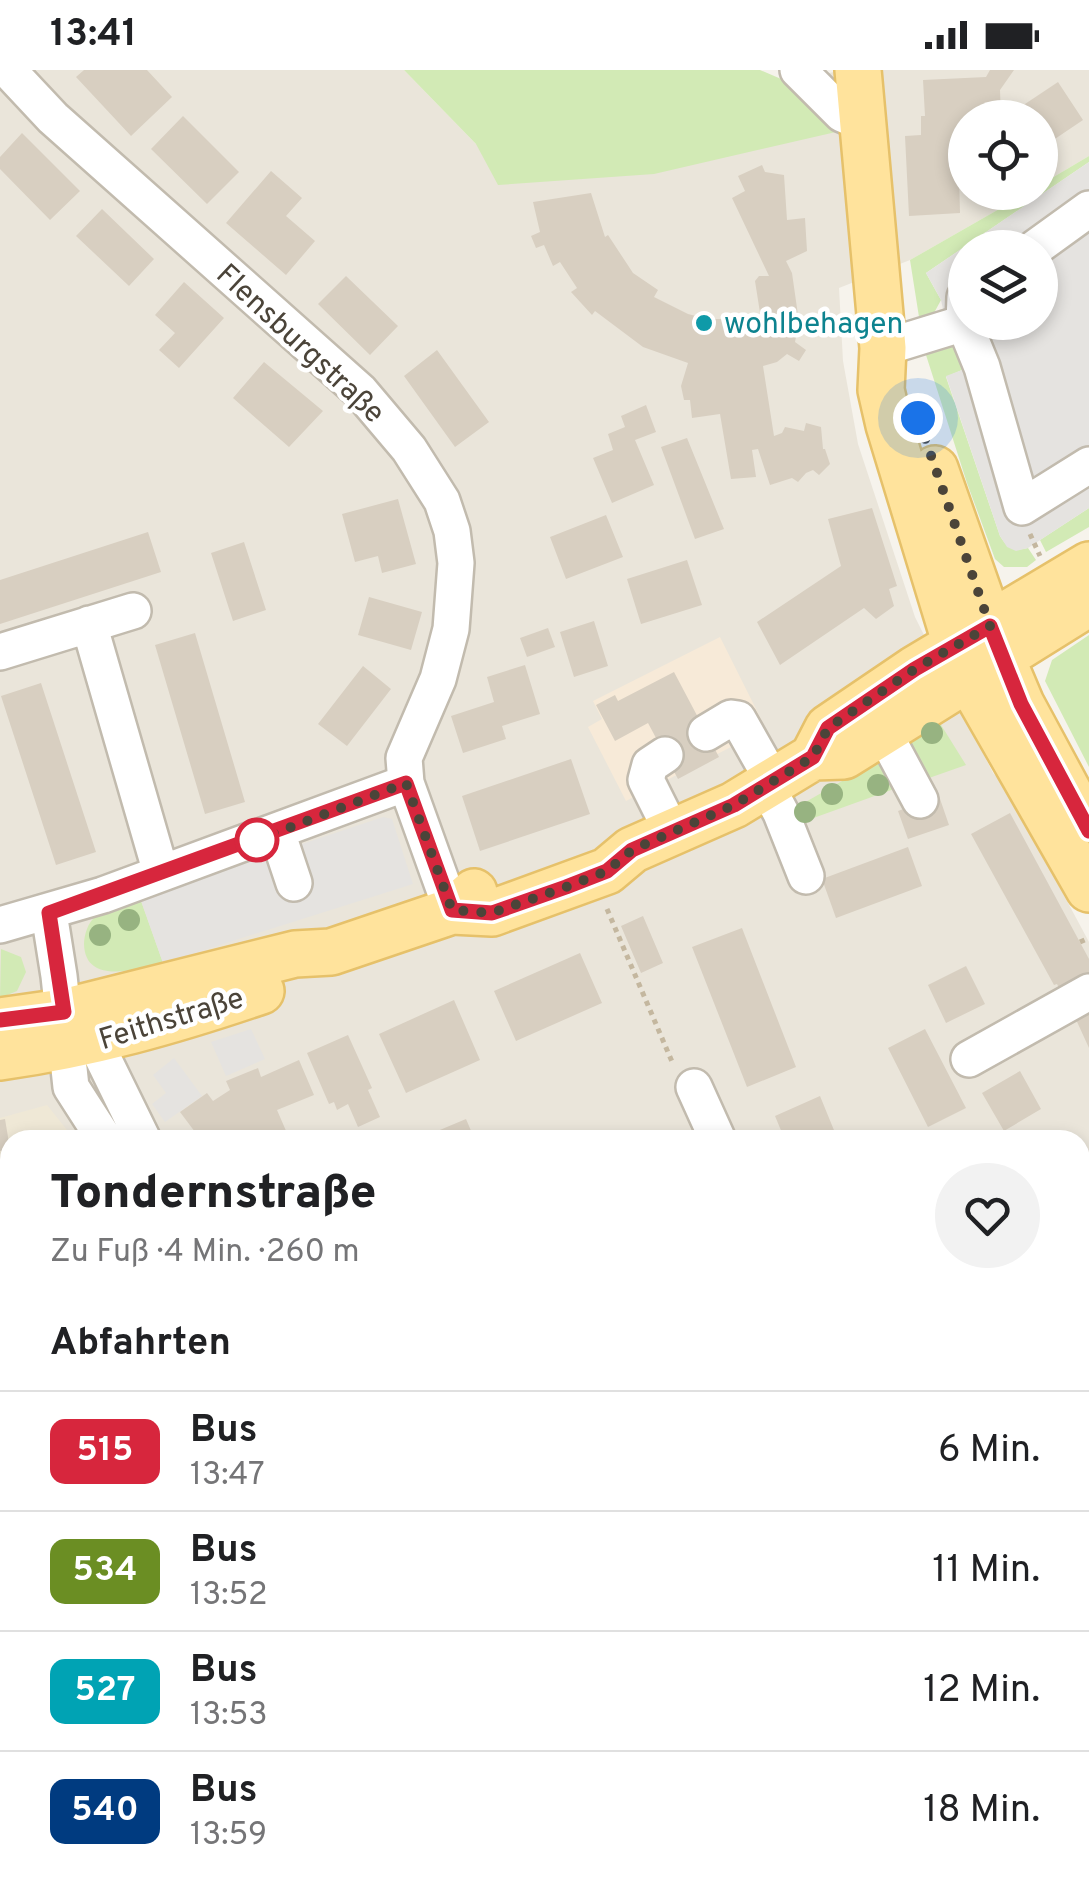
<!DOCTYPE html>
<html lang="de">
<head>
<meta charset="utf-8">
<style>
	:root { --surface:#fff; --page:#f2f2f2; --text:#202124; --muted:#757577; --line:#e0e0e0 }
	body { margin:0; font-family:Overpass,sans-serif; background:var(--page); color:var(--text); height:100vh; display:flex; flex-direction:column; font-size:38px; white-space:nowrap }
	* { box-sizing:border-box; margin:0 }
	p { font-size:32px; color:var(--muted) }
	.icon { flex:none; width:55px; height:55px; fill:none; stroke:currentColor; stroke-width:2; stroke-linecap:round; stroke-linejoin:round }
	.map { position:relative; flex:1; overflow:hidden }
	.details { position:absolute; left:0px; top:1060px; width:1090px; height:762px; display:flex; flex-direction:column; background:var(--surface); border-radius:30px 30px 0 0; box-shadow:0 5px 15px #0003 }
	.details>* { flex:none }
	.badge { padding:0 20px; border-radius:15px; font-size:35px; line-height:65px }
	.tools { position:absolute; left:948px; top:30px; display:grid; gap:20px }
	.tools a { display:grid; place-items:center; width:110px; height:110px; border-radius:50%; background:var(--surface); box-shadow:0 5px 15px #0003; font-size:50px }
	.you { position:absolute; width:50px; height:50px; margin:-25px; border:8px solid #fff; border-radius:50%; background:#1a73e8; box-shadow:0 0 0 15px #1a73e833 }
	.map>.badge { position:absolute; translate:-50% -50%; box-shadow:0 0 0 5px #fff }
	h2 { padding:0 50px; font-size:38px; line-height:90px }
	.round { display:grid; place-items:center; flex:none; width:105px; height:105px; border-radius:52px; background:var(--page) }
	.head { display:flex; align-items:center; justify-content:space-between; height:170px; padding:0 50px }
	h1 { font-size:48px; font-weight:800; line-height:75px }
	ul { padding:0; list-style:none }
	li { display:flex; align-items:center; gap:30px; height:120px; padding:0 50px; border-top:2px solid var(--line) }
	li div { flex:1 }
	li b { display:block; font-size:38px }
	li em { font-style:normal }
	li .badge { min-width:110px; font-weight:700; text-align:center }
	.status { display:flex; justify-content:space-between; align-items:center; height:70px; padding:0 50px; background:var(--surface); direction:ltr }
	.status svg { height:28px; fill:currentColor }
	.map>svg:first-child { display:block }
</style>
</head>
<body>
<div class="status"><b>13:41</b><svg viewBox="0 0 49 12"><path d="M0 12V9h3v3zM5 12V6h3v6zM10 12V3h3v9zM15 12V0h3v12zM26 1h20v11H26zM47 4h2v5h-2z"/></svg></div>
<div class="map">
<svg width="1089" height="1821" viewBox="0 0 1089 1821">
	<rect width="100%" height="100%" fill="#f6f3ec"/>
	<!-- residential -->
	<path fill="#eae5da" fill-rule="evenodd" d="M0,0H404L476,74L844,0H1089V86L1040,115V48H965V122L1027,123L910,190L839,218L843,291L858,374L915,547L993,703L1002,712L1016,736L1089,872V1821H0ZM10,1070H1080V1812H10Z"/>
	<!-- commercial -->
	<path fill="#f7ead8" d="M720,567L766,659L626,731L588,657L602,649L593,631Z"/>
	<!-- education -->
	<path fill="#efe8d6" d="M47,1035L75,1070H10V1253L0,1254V1048Z
		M10,1292V1728L0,1724V1293Z
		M1089,1712V1821H918L931,1813L1080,1812V1718Z
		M203,1813H298L287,1821H214Z"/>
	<!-- green -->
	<path fill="#d2eab5" d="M404,0H760L809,21L849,59L654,104L498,115L476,74Z
		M1089,86V92L926,203L941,230L934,243L919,247L910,190L1027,123L1040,122V115Z
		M951,274L958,284L962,300L946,307L1000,466C1008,479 1013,481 1028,478L1036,490L1027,497H1004L995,489L967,413L926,285Z
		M1089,438V457L1046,482L1040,470Z
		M1089,565V697L1045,611L1052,590Z
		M938,650L966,695L929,708L902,670Z
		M882,688L894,719L794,755L790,741Z
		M140,828L163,893C138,899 85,916 84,874C84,865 88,852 96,846C106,836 127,833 140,828Z
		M1,879L21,887L26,902L17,921L0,928Z
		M10,1301V1393L0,1408V1302Z
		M0,1746L10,1749V1795L0,1789Z
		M9,1810L18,1818L28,1812L177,1813L189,1821H0Z
		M298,1813H354L360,1821H287Z"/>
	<!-- parking -->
	<path fill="#e5e3e0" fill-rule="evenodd" d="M1089,92V438L1028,478L1016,481L1007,477L1000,466L946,306L962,300L959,284L951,274L941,230L926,203ZM965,178H1040V252H965Z
		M383,747L392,749L413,814L163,893L140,828Z
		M251,959L265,989L226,1006L211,972Z
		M174,988L202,1026L165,1052L152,1034L166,1023L153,1005Z"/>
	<!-- building -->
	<path fill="#d8cfc1" d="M84,0H147L172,27L131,66L76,7Z
		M990,0H1014L1000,20L1001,48H965V108H959L960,143L909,146L905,66L921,65V46H925L923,10L986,7Z
		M1058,12L1083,50L1040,79V48H1017L1013,42Z
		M183,46L239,102L207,134L151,79Z
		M22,63L80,121L50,150L0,99V87Z
		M762,95L765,102L784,105L787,150L805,148L807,181L786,191L792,203L799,252L795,272L806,280L799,291L787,284L777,292L763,296L774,366L782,363L785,357L804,361L806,353L821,357L823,379H825L830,394L819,405L813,400L806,403L798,412L792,408L770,415L758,379L752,380L756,407L731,409L720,344L692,348L690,330H684L681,316L688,293L643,277L595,241L592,245L571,222L577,218L560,192L553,196L544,175L536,178L531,166L540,162L533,132L591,123L605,167L608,165L633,203L658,220L654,227L688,244L708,249H761L755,211L759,206H769L732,128L745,121L738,106Z
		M271,101L302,128L286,146L315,171L286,205L226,153Z
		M102,139L154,189L129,216L76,166Z
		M346,206L398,256L370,285L318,234Z
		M184,212L224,248L179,298L159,280L175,263L155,245Z
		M437,280L489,352L455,377L404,306Z
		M264,292L323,341L289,377L233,328Z
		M646,335L656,362L635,370L654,415L612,433L593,388L613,380L608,364L625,357L621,346Z
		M687,368L724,459L695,469L661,377Z
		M398,429L416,494L382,503L378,486L355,492L342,444Z
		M872,438L897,516L889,519L894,536L876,549L864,538L780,595L757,552L841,496L828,449Z
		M606,445L623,487L566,509L550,467Z
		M148,462L161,502L0,554V510Z
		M244,472L266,540L233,551L211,483Z
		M687,490L702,535L641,554L627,509Z
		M369,527L422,542L411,580L358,565Z
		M594,551L608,596L574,607L560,562Z
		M548,558L555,577L527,587L520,568Z
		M195,563L245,732L205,744L155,575Z
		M525,595L540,644L502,656L506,669L463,683L451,646L494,632L487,607Z
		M363,596L391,619L347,676L318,654Z
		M674,602L719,687L678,709L648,653L615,671L596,635L615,625L618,631Z
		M41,613L96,782L56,795L1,626Z
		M571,689L590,744L480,781L462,726Z
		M939,726L949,755L908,769L898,741Z
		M1010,743L1089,889V910L1062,924L1057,914L1054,915L971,764Z
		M908,777L922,816L836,848L822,809Z
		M643,846L663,893L641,903L621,856Z
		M742,858L796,997L747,1017L692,877Z
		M580,883L602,933L516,971L494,921Z
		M966,896L985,934L946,953L928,915Z
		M454,930L480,990L406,1023L379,964Z
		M1089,935V978L1073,943Z
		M925,959L966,1038L928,1057L888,978Z
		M348,965L372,1018L368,1020L380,1047L358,1057L348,1034L337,1040L334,1032L329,1034L307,983Z
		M299,990L314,1025L277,1040L290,1070H201L180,1042L207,1023L213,1031L230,1020L226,1011L258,998L261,1007Z
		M1020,1001L1041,1039L1004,1061L982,1023Z
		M820,1026L838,1070H785L775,1046Z
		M5,1049L10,1079L0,1081V1050Z
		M466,1049L475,1070H416Z
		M1089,1129V1174L1080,1178V1133Z
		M10,1182V1222L0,1224V1184Z
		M1087,1441L1089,1466L1080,1470V1445Z
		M0,1580L10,1593V1691L0,1699Z
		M1081,1650L1089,1675V1694L1080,1697Z
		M400,1812H499L488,1821H388Z
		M563,1812H581L587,1821H570Z
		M986,1812H1031L1036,1821H991Z"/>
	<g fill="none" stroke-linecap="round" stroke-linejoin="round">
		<!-- minor casing -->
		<g stroke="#c2bbae" stroke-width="40">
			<path id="minor" d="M8,0L53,48L360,321L409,379L442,431L452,461L456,493L451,559L438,609L404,688L406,713L452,841
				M798,0L842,44L863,53
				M1035,178L1089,139
				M964,253L982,297L1022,437L1089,395
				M883,278L964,253L965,227
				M89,554L161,803
				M0,582L133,541
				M883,661L920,730
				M706,663L731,648L738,649L773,711
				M665,685L650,695L646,710L672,762
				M766,715L781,743L806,806
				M277,762L294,813
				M49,843L59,906L71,1017L105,1070
				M0,855L103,825L406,713
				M75,953L95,972L143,1070
				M969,989L1089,922
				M694,1017L718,1070
				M1089,1195L1083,1203L1084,1218L1089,1225
				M0,1271L10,1269
				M0,1422L10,1401
				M1080,1507L1089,1502
				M682,1812L688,1821"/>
		</g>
		<!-- major casing -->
		<g stroke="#e6c16a" stroke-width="50">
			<path id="major" d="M858,0L883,278L881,320L889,355L956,575L969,609L1089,819
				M935,399L1002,589L1021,634L1083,749
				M813,687L828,658L915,599L1089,495
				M452,841L492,843L607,801L632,780L734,735L813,687L844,686L1089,533
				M0,951L63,942L295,884L331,882L452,841L474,822
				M0,987C92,974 173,951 261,921"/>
		</g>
		<!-- path -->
		<path stroke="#c4b79f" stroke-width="5" stroke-dasharray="5 5" stroke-linecap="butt" d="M1030,464L1040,486
			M607,839L673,994
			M1080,872L1089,868
			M0,1493L10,1509
			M0,1738L10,1740
			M189,1812L200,1821"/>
		<!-- minor -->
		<use href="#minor" stroke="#fff" stroke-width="35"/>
		<!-- major -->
		<use href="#major" stroke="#ffe39c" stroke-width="45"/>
	</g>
	<!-- trees -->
	<g fill="#97b381">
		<circle cx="932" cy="663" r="11"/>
		<circle cx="878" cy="715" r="11"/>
		<circle cx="832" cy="724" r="11"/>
		<circle cx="805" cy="742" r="11"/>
		<circle cx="129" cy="850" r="11"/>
		<circle cx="100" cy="865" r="11"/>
	</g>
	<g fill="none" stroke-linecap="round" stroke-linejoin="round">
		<!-- line casing -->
		<g stroke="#fff" stroke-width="22">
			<path id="line" d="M0,950L64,942L49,843L406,713L452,840L492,843L566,817L607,801L632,780L734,735L813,687L828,658L915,599L990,556L1021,634L1089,761"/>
		</g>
		<!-- line -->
		<use href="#line" stroke="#d7263d" stroke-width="15"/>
		<!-- walk -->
		<path stroke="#4b4439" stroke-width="10" stroke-dasharray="0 18" d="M257,770L406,713L452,840L492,843L566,817L607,801L632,780L734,735L813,687L828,658L915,599L990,556L918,348"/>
	</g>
	<!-- markers -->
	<circle fill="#0f9aa8" stroke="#fff" stroke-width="4" cx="704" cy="253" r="10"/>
	<circle fill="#fff" stroke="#d7263d" stroke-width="5" cx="257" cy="770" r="20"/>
	<g text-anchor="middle" stroke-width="9" stroke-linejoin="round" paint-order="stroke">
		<!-- culture labels -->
		<g font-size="30" fill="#0d838f" stroke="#fff" text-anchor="start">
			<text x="724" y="263">wohlbehagen</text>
		</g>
		<!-- street labels -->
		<g font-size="30" fill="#4b4439" stroke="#fff">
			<text transform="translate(301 273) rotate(43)" y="10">Flensburgstraße</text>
			<text transform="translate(171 948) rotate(-17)" y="10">Feithstraße</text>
		</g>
	</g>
</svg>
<div class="tools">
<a><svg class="icon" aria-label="locate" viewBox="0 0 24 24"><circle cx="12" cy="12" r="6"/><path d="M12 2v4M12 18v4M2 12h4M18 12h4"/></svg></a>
<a><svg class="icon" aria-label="layers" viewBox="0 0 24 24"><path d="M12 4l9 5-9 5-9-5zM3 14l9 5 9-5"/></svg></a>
</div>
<div class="you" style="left:918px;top:348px"></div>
<section class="details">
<div class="head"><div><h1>Tondernstraße</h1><p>Zu Fuß · 4 Min. · 260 m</p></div><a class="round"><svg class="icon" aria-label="heart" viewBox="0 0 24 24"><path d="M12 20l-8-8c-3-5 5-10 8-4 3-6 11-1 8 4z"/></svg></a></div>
<h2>Abfahrten</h2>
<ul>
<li><span class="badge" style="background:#d7263d;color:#fff">515</span><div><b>Bus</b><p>13:47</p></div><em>6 Min.</em></li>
<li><span class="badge" style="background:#6b8e23;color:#fff">534</span><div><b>Bus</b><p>13:52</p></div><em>11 Min.</em></li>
<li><span class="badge" style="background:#00a3b4;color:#fff">527</span><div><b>Bus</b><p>13:53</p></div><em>12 Min.</em></li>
<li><span class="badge" style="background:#003b80;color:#fff">540</span><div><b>Bus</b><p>13:59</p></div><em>18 Min.</em></li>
</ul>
</section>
</div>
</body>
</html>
